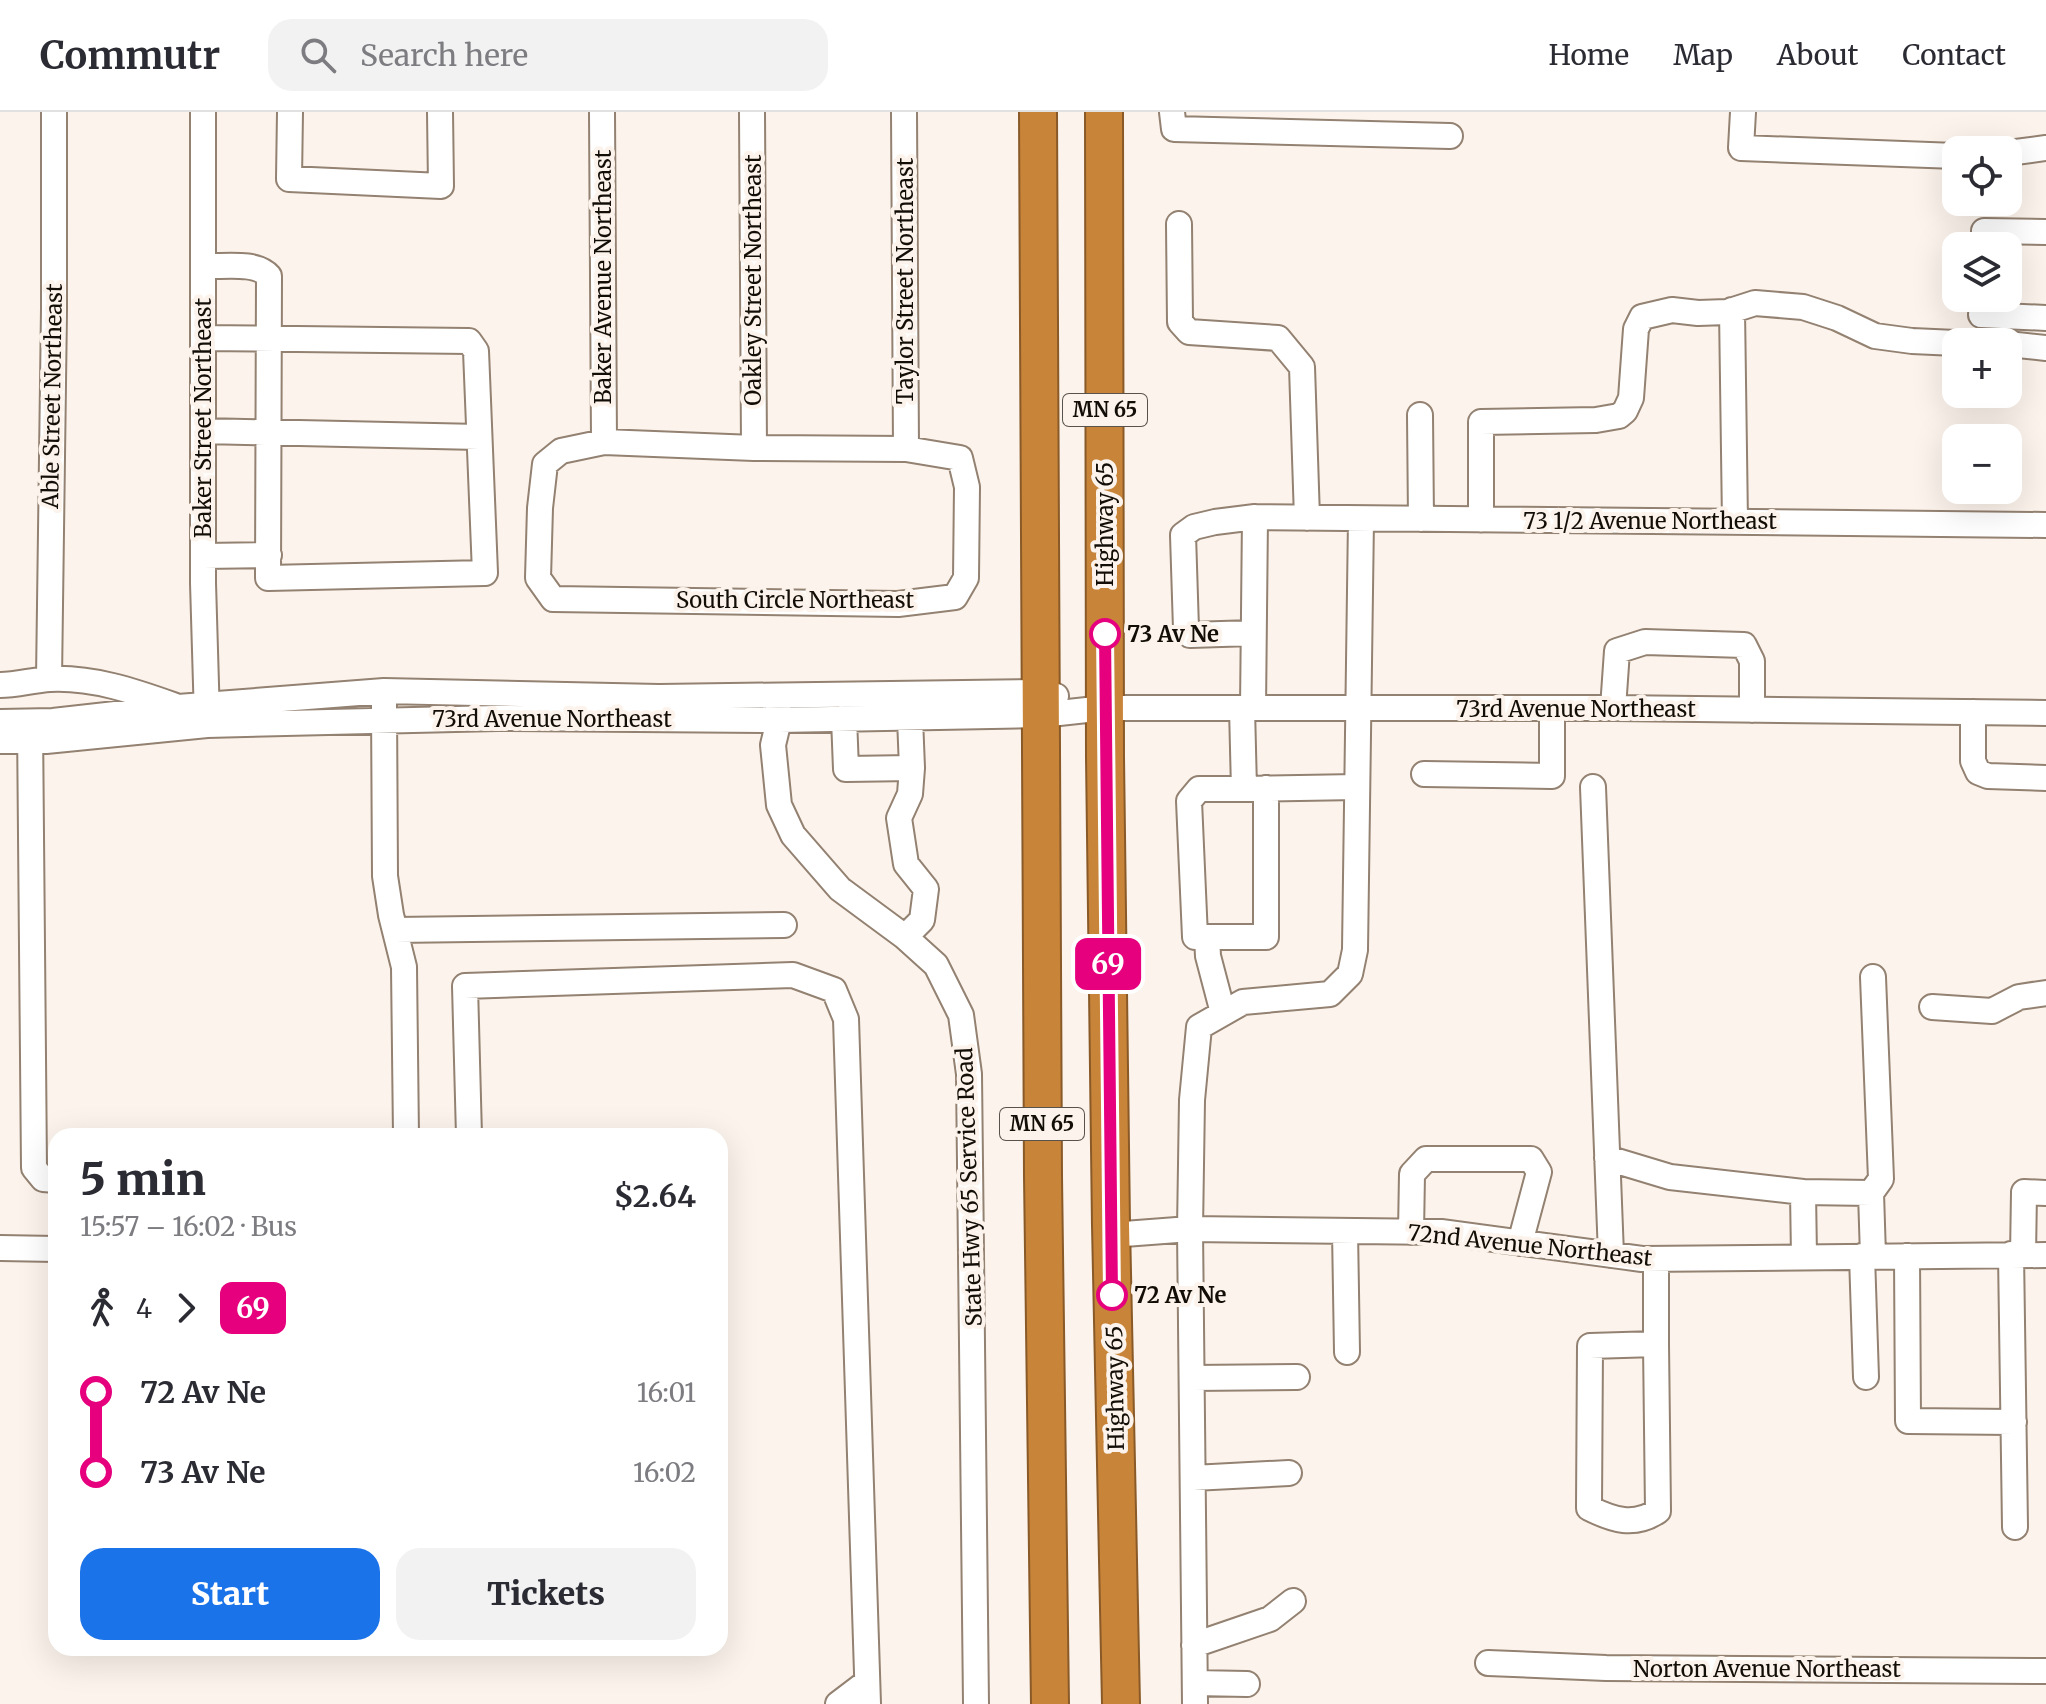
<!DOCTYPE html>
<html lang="en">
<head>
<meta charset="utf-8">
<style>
	:root { --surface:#fff; --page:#f2f2f3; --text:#2b2b33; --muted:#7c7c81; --line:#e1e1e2; --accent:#1a73e8 }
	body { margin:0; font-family:Merriweather,serif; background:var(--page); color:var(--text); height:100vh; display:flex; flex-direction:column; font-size:30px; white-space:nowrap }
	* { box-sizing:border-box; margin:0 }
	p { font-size:26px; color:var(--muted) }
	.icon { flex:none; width:44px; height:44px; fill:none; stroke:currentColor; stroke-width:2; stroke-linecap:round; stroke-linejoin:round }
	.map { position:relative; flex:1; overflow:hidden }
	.side { position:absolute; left:48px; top:1016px; width:680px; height:528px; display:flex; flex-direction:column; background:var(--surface); border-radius:24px; box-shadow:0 8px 32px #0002 }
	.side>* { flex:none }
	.badge { padding:0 16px; border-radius:12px; font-size:28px; line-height:52px }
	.tools { position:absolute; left:1942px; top:24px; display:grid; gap:16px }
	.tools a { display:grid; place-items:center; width:80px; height:80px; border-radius:16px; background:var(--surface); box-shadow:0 8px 32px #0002; font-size:40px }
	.map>.badge { position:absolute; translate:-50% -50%; box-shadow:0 0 0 4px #fff }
	.legs { display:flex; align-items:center; gap:12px; height:88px; padding:0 32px; font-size:26px }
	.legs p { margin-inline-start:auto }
	.headline { display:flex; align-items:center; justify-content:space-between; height:136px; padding:0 32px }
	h1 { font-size:44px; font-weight:800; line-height:60px }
	.cta { display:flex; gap:16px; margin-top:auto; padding:16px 32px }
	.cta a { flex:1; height:92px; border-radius:24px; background:var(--accent); color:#fff; font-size:32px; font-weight:800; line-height:92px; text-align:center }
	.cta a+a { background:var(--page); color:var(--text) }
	ul { padding:0 32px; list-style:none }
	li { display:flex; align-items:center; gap:28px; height:80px; font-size:30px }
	li i { display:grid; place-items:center; width:12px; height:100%; margin:0 10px; background:currentColor }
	li i::after { content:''; width:20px; height:20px; margin:-10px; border:6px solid; border-radius:50%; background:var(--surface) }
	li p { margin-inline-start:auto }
	li:first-child i { background:linear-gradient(#0000 50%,currentColor 0) }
	li:last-child i { background:linear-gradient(currentColor 50%,#0000 0) }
	header { display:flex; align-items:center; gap:48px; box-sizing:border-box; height:112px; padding:0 40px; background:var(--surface); border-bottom:2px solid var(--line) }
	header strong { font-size:38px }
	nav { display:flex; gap:44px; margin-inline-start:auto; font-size:28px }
	.search { width:560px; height:72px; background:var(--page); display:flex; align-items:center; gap:20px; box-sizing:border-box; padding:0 28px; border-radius:24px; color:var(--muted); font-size:30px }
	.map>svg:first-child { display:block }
</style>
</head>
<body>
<header>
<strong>Commutr</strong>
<div class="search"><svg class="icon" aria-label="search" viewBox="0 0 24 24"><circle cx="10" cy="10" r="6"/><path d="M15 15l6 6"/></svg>Search here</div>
<nav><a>Home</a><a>Map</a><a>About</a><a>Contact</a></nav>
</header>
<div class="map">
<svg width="2046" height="1592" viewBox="0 0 2046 1592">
	<rect width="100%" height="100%" fill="#fcf4ec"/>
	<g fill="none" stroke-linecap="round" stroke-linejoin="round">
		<!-- minor casing -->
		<g stroke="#938171" stroke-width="28">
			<path id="minor" d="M203,0V471L207,606
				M290,0L289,67L441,74L440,0
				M602,0L604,330
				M752,0L754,336
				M904,0L906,337
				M1172,0L1174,17L1450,24
				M1743,0L1741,36L1956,44
				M2008,41L2046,36
				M1179,112L1180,210L1189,220L1278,226L1302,255L1307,406
				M1984,134V119L2046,120
				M1982,186L1981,203L2046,206
				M1732,198L1735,410
				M203,226L469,229L476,239L485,461L268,466L269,164C256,149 223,155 203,154
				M2008,232L2046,236
				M1420,303L1421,407
				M203,319L479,325
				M604,330L754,336L906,337L960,346L967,375L966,466L955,485L898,492L553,487L538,466L540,396L545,352L561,339Z
				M1481,408V310L1596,308L1619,304L1625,299L1631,286L1636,217L1642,205L1672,198L1698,201L1727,200L1755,191L1803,195L1837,206L1875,224L1912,229L1956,231
				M203,444L269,443
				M1253,521L1190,523L1186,517L1183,423L1194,415L1215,410L1255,405L2046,413
				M49,567L54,197V0
				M0,573C17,573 33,568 50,567C92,565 134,579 173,593
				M384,593L385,764L391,803L404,855L406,1024
				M778,593L779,608L773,633L779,693L793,723L840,777L905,825L936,853L961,903L969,962L976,1592
				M1242,596L1244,677L1357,675
				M1253,596L1255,405
				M1613,596L1617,539L1645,530L1744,533L1752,549V598
				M1973,600V649L1978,660L1988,664L2046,666
				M844,606L846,657L912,656L910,606
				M0,610L53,609L178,595L384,579L659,585L1040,580L1056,584
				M30,612L34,1056L43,1067L56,1068
				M0,629H46L207,613L498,606L779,608L1041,603L1105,596H1613L2046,601
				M1424,662L1552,664V596
				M1593,675L1611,1143
				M395,818L784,813
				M905,825L922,808L926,777L906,752L899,706L910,682L912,656
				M1207,825H1266V676
				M1932,895L1992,899L2019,885L2046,881
				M1223,901L1208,844L1207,825H1195L1189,689L1199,677H1244
				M469,1024L465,874L793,863L834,878L846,907L868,1592
				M1607,1046L1670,1065L1803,1080L1804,1145
				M1803,1080L1871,1081L1881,1067L1873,865
				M1871,1081L1873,1144
				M1345,1119L1347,1240
				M1411,1120L1412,1062L1426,1047H1531L1539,1060L1520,1131
				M1111,1123L1190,1117L1441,1120L1642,1147L2046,1143
				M0,1136L56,1137
				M2011,1142L2015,1415
				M2023,1143L2024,1080L2046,1081
				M1862,1144L1866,1265
				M1907,1144L1908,1309L2014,1310
				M1656,1147V1232L1590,1234L1589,1396C1613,1408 1634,1415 1658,1399L1656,1232
				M1192,1266L1297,1265
				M1193,1366L1289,1361
				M1194,1533L1270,1507L1293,1489
				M1488,1551L1606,1556L2046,1559
				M1195,1571L1247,1572
				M838,1592L867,1570
				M1195,1592L1190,1117L1192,988L1199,915L1243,890L1330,882L1350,862L1355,838L1361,407"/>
		</g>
		<!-- highway casing -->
		<g stroke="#895a28" stroke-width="40">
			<path id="highway" d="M1038,0L1043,1064L1050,1592
				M1104,0L1105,645L1111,1113L1121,1592"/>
		</g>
		<!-- minor -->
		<use href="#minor" stroke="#fff" stroke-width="24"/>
		<!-- highway -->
		<use href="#highway" stroke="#c88439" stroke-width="36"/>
	</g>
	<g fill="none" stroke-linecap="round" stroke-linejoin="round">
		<!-- line-1 casing -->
		<g stroke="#fff" stroke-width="18">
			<path id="line-1" d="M1105,522L1112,1183"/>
		</g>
		<!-- line-1 -->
		<use href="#line-1" stroke="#e6007e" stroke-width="12"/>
	</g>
	<!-- markers -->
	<g fill="#fff" stroke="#e6007e" stroke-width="4">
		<circle cx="1105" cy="522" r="14"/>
		<circle cx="1112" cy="1183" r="14"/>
	</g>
	<g text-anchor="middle" stroke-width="8" stroke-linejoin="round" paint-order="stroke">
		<!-- shield labels -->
		<g fill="#fcf4ec" stroke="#59524c" stroke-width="2">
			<rect x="1063" y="282" width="84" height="32" rx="6"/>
			<rect x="1000" y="996" width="84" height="32" rx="6"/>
		</g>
		<g font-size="20" font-weight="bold" fill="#130d07">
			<text x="1105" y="305">MN 65</text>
			<text x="1042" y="1019">MN 65</text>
		</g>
		<!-- street labels -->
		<g font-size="22" fill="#130d07" stroke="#fcf4ec">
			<text transform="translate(603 165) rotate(-90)" y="8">Baker Avenue Northeast</text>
			<text transform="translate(753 168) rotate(-90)" y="8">Oakley Street Northeast</text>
			<text transform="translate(905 169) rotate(-90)" y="8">Taylor Street Northeast</text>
			<text transform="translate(52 284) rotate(-89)" y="8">Able Street Northeast</text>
			<text transform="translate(203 306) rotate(-90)" y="8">Baker Street Northeast</text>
			<text x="1650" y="417">73 1/2 Avenue Northeast</text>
			<text transform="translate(1105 412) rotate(-90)" y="8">Highway 65</text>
			<text x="795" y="496">South Circle Northeast</text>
			<text x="1576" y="605">73rd Avenue Northeast</text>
			<text x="552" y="615">73rd Avenue Northeast</text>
			<text transform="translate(969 1075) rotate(-92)" y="8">State Hwy 65 Service Road</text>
			<text transform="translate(1530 1133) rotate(6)" y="8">72nd Avenue Northeast</text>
			<text transform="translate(1115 1276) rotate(-91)" y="8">Highway 65</text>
			<text x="1767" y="1565">Norton Avenue Northeast</text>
		</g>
		<!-- stop labels -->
		<g font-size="22" font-weight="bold" fill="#130d07" stroke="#fcf4ec" text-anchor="start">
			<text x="1127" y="530">73 Av Ne</text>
			<text x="1134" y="1191">72 Av Ne</text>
		</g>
	</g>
</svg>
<div class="tools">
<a><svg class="icon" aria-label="locate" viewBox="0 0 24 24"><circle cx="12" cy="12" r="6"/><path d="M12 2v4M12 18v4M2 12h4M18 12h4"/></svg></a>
<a><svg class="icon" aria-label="layers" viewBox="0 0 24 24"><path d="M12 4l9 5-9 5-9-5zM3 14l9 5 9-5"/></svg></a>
<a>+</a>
<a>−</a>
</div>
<b class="badge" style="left:1108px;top:852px;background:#e6007e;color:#fff">69</b>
<section class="side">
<div class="headline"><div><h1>5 min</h1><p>15:57 – 16:02 · Bus</p></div><b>$2.64</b></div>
<div class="legs"><svg class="icon" aria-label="walk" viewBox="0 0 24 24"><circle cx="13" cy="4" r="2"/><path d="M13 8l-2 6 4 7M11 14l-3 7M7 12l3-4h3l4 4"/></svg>4<svg class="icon" aria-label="forward" viewBox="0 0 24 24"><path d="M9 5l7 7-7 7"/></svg><b class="badge" style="background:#e6007e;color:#fff">69</b></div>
<ul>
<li><i style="color:#e6007e"></i><b>72 Av Ne</b><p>16:01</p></li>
<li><i style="color:#e6007e"></i><b>73 Av Ne</b><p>16:02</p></li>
</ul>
<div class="cta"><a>Start</a><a>Tickets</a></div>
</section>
</div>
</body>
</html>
